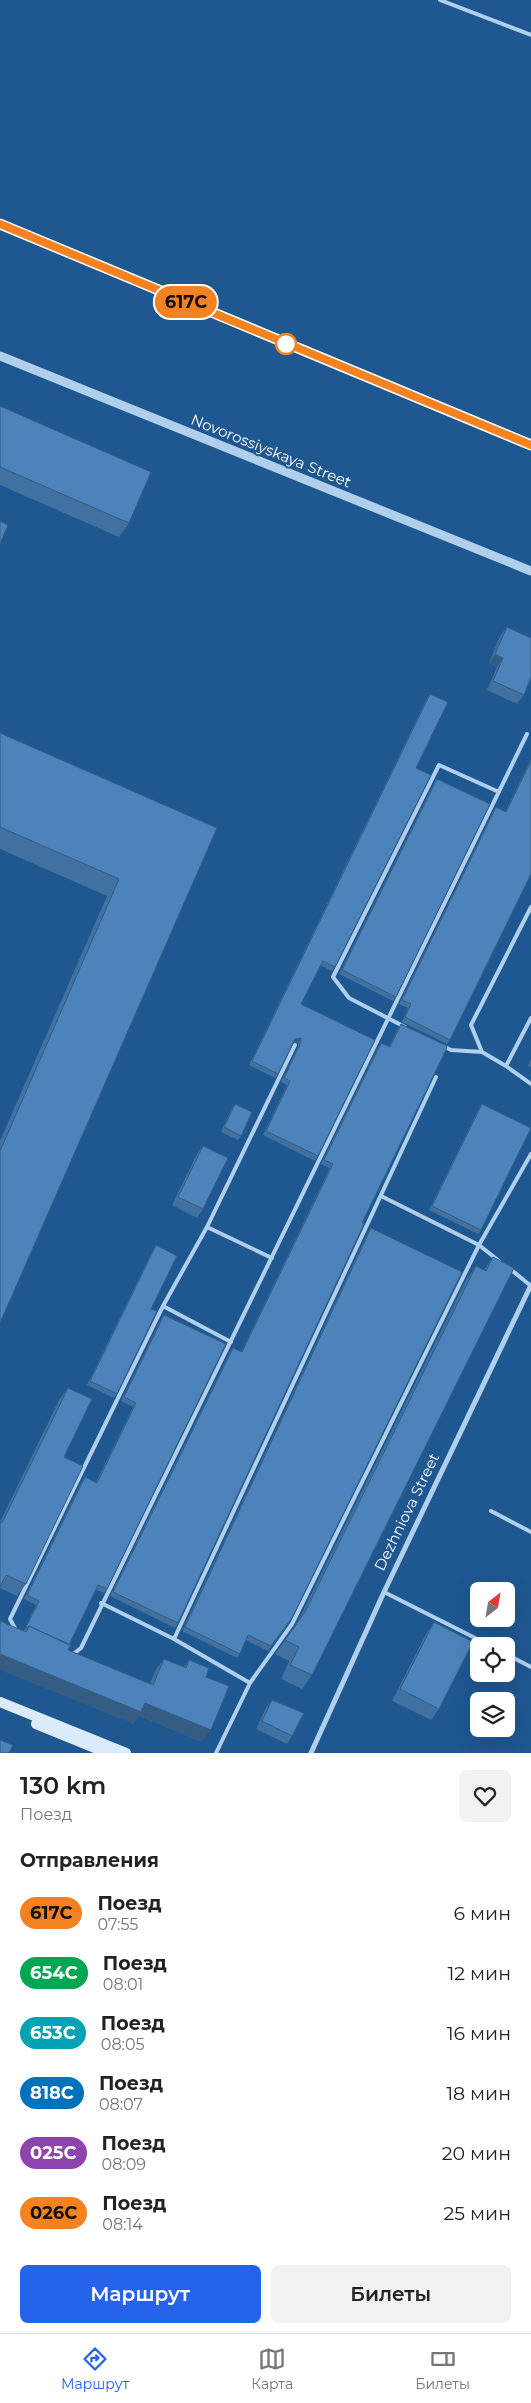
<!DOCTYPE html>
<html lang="ru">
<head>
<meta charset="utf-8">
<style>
	:root { --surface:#fff; --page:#f2f2f2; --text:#222; --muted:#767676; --line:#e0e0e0; --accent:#2563eb }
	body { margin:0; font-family:Montserrat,sans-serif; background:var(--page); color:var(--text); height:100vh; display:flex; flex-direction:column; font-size:19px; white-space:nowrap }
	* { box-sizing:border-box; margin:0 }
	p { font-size:16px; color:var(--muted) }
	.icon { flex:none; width:28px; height:28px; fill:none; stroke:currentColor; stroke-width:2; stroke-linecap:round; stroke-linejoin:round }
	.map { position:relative; height:1753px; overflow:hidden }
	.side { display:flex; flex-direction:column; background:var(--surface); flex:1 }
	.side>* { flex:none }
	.badge { padding:0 10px; border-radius:16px; font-size:18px; line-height:32px }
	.needle { width:32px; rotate:31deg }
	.controls { position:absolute; left:470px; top:1582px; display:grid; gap:10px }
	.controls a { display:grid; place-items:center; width:45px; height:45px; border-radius:8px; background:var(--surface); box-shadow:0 5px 20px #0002; font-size:25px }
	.map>.badge { position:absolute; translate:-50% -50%; box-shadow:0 0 0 2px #fff }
	h2 { padding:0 20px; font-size:19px; line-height:45px }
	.round { display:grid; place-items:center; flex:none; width:52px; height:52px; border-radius:8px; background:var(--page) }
	.head { display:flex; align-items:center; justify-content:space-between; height:85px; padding:0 20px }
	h1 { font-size:24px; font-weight:600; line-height:38px }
	.primary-button { display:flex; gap:10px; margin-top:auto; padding:10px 20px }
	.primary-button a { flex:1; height:58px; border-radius:8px; background:var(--accent); color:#fff; font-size:20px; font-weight:600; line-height:58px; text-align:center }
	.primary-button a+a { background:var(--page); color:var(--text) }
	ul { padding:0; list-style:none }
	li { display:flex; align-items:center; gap:15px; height:60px; padding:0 20px }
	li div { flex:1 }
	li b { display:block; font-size:19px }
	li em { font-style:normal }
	li .badge { min-width:55px; font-weight:700; text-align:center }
	.tabs { display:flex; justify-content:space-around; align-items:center; height:70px; border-top:1px solid var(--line); background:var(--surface); font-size:14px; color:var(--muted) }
	.tabs a { display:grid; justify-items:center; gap:2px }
	.tabs .on { color:var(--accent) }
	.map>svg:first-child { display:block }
</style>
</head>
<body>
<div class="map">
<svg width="531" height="1753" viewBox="0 0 531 1753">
	<rect width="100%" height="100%" fill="#1f5791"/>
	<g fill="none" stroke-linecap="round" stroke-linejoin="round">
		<!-- service -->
		<path stroke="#b0cfed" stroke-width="4" d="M440,0L531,35
			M531,1018L506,1066L531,1084
			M405,1027L349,998L333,977L439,765L499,792
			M443,1046L451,1050L482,1052
			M506,1066L482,1052L471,1025L531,907
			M381,1196L479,1245L499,1261
			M207,1227L272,1258
			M509,1268L531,1286
			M163,1306L231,1342
			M491,1511L531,1532
			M384,1592L491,1646
			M101,1603L174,1639L250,1683
			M17,1632L10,1619L163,1306L207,1227L295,1045
			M174,1639L436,1077
			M506,1654L531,1667
			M72,1655L81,1648L527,734
			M216,1753L250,1683L292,1624L479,1245L531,1154"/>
		<!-- minor -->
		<path stroke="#b0cfed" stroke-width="5" d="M311,1753L384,1592L531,1285"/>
		<!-- tertiary -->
		<path stroke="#b0cfed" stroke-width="9" d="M0,356L531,571"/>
		<!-- secondary -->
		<path stroke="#dcebfa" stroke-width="10" d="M0,1702L126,1753
			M36,1724L107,1753"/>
		<!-- rail -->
		<path stroke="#fff" stroke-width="4" stroke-dasharray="9 4" stroke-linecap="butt" d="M0,224L531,445"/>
	</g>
	<!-- wall -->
	<path fill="#4171a0" d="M0,406L129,523L119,537L0,485Z
		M507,627L529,681L524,695L517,704L487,690L497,667L489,663L500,636Z
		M430,694L416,768L335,967L332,971L320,965L301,1004L318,1156L315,1161L263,1135L287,1085L281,1082L298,1047V1043H293L278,1074L275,1078L249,1065L427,698Z
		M0,733L217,828L0,1323V1141L107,896L0,849Z
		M531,759V874L450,1040L447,1044L402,1022L408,1008L399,1004L493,812L496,807L505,812Z
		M437,779L396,997L393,1001L339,974L434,783Z
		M401,1024L362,1223L178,1623L175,1628L110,1596L230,1352L233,1348L241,1352L330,1168L321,1164L378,1047L381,1043L389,1047L398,1028Z
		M531,1059V1067L528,1066Z
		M235,1104L241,1136L238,1140L221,1132L232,1108Z
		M482,1104L481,1230L478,1234L429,1210L479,1108Z
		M203,1146V1209L197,1218L172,1205L197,1154Z
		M371,1228L292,1618L268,1651L246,1640L240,1654L237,1658L182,1631L368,1232Z
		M156,1245L151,1309L117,1394L114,1398L87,1385L153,1250Z
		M493,1257L312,1675L302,1689L281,1679L289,1661L275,1654L296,1625L466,1280L476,1266L484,1270Z
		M164,1315L107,1589L104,1593L96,1590L69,1645L68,1650L150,1684L155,1671L164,1659L184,1667L189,1660L206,1677L202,1742L139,1716L133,1724L24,1631L36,1605L24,1599L82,1481L85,1477L96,1482L133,1407L121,1401L161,1319Z
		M68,1388L64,1457L26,1584L17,1596L0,1588V1522L59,1400Z
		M434,1622L439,1709L431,1720L392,1701L426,1634Z
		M272,1700L292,1736L287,1744L256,1729L266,1708Z"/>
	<!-- shaded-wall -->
	<path fill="#355c82" d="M495,654L503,658L497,667L489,663Z
		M301,1038L298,1043H292L295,1039Z
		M0,1654L145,1703L211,1730L202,1742L139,1716L133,1724L0,1670Z"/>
	<!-- building -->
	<path fill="#4c83ba" stroke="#355c82" d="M0,406L151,472L129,523L0,467Z
		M0,521L8,525L0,544Z
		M507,627L531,638V677L524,695L493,681L503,658L495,654Z
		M430,694L448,702L416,768L431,775L335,967L323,961L301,1004L375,1040L318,1156L266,1131L290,1081L284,1078L301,1042V1038L295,1039L278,1074L252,1061Z
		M0,733L217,828L0,1323V1151L119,879L0,827Z
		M531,761V874L450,1040L405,1017L411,1004L402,1000L496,807L506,812Z
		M437,779L490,804L396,997L342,970Z
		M401,1024L447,1046L446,1050L362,1223L364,1224L178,1623L113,1592L233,1348L242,1352L333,1164L324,1160L381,1043L390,1047Z
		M235,1104L252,1112L241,1136L224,1127Z
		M482,1104L531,1128L481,1230L432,1206Z
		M203,1146L228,1158L203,1209L178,1197Z
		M371,1228L462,1272L292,1618L271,1646L248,1635L240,1654L185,1627Z
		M156,1245L177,1256L151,1309L157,1311L117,1394L90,1381Z
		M493,1257L514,1268L312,1675L290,1665L299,1647L285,1640L305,1612L476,1266L486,1271Z
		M164,1315L226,1344L107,1589L98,1585L69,1645L29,1626L28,1628L26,1627L39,1601L27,1595L85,1477L97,1483L136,1403L124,1397Z
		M68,1388L92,1399L64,1457L83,1466L26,1584L6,1575L0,1587V1522L2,1523Z
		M0,1621L26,1632L29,1626L71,1645L68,1650L153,1685L164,1659L186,1668L189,1660L209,1668L206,1677L229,1686L211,1730L145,1703L141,1712L0,1654Z
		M434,1622L473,1642L439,1709L400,1689Z
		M272,1700L304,1713L292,1736L262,1721Z
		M0,1740L13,1745L9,1753H0Z"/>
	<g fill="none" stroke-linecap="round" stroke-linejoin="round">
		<!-- line casing -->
		<g stroke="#fff" stroke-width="11">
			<path id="line" d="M0,224L531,445"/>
		</g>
		<!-- line -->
		<use href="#line" stroke="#f58220" stroke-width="8"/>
	</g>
	<!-- markers -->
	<circle fill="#fff" stroke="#f58220" stroke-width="2.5" cx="286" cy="344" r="10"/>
	<g text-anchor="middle" stroke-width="4" stroke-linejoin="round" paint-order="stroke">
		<!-- street labels -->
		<g font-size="15" fill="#fff" stroke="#1f5791">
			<text transform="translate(271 451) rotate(22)" y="5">Novorossiyskaya Street</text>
			<text transform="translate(407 1512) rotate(-64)" y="5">Dezhniova Street</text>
		</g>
	</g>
</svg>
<div class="controls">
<a><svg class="needle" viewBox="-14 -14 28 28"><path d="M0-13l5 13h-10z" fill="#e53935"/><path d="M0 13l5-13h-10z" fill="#767676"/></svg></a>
<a><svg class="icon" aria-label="locate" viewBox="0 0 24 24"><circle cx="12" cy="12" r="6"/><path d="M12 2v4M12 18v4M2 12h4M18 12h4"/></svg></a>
<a><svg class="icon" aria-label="layers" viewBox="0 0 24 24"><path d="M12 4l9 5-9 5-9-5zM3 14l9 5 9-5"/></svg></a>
</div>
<b class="badge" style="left:186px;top:302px;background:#f58220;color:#111">617C</b>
</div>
<section class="side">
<div class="head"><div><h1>130 km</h1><p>Поезд</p></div><a class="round"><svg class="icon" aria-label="heart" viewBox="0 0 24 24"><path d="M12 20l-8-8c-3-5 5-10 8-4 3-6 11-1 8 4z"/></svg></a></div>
<h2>Отправления</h2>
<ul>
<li><span class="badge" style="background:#f58220;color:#111">617C</span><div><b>Поезд</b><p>07:55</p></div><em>6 мин</em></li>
<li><span class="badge" style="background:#00a651;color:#fff">654С</span><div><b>Поезд</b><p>08:01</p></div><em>12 мин</em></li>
<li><span class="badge" style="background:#00a3b4;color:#fff">653С</span><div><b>Поезд</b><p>08:05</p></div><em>16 мин</em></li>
<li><span class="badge" style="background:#0072bc;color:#fff">818С</span><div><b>Поезд</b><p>08:07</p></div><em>18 мин</em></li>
<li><span class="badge" style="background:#8e44ad;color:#fff">025С</span><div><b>Поезд</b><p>08:09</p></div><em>20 мин</em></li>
<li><span class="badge" style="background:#f58220;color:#111">026С</span><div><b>Поезд</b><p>08:14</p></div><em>25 мин</em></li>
</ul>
<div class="primary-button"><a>Маршрут</a><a>Билеты</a></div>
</section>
<nav class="tabs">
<a class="on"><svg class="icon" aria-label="directions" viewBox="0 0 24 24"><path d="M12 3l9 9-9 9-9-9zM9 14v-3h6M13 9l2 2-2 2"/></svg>Маршрут</a>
<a><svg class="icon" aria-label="map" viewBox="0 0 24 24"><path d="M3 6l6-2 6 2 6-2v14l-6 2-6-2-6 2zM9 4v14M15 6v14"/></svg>Карта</a>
<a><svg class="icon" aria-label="tickets" viewBox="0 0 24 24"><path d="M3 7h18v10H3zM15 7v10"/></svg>Билеты</a>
</nav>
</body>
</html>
